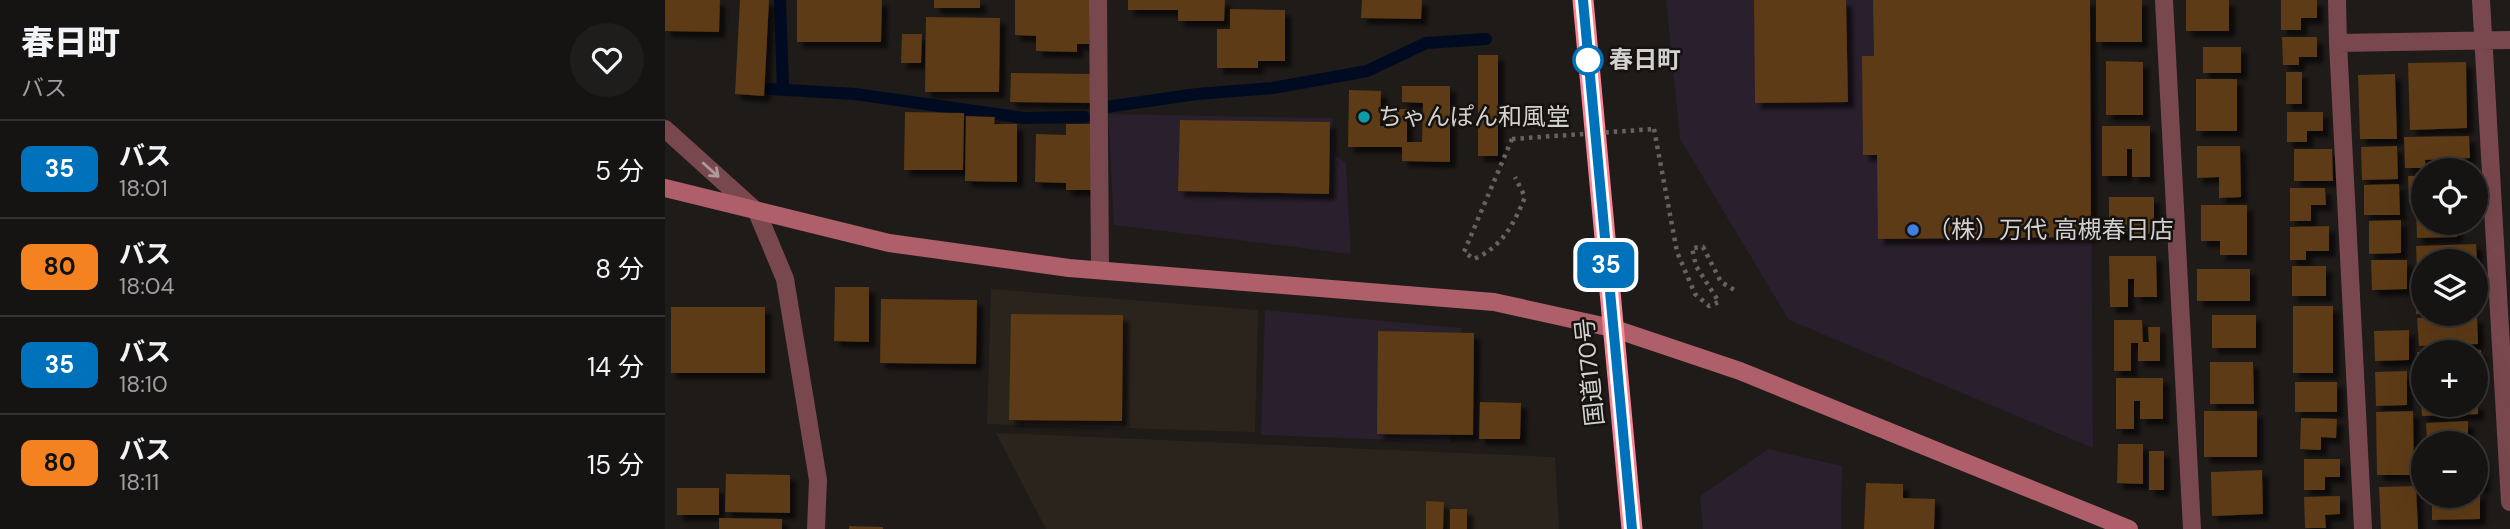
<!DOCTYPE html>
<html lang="ja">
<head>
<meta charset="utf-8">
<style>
	:root { --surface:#161413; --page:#1f1d1c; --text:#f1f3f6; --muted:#9e9ea0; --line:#353333 }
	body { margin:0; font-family:"DM Sans","Noto Sans JP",sans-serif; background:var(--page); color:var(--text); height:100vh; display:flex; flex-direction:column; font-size:26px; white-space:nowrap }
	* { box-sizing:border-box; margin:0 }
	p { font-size:23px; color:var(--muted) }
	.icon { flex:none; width:38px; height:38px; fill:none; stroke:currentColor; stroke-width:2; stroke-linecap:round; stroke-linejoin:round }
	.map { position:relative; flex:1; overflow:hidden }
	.panel { display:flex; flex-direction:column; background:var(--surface); width:665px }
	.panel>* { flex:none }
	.badge { padding:0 14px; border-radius:10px; font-size:24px; line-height:46px }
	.controls { position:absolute; left:1746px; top:158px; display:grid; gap:14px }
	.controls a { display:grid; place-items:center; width:77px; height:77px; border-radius:50%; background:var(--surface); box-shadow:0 7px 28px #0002,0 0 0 2px var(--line); font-size:35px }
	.map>.badge { position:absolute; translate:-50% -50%; box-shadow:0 0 0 4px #fff }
	.round { display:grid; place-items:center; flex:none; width:74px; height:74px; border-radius:37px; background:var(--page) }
	.headline { display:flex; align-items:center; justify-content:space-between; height:119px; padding:0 21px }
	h1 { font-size:33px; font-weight:800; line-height:52px }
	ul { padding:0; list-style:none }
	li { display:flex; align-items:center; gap:21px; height:98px; padding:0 21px; border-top:2px solid var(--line) }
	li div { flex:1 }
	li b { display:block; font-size:26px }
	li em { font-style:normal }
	li .badge { min-width:77px; font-weight:700; text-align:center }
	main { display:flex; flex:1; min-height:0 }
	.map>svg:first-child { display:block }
</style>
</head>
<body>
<main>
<section class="panel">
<div class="headline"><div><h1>春日町</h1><p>バス</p></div><a class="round"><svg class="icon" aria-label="heart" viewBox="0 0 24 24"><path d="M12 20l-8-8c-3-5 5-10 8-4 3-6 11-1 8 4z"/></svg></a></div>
<ul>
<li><span class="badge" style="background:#0072bc;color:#fff">35</span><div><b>バス</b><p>18:01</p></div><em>5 分</em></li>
<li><span class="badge" style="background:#f58220;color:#111">80</span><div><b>バス</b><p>18:04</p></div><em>8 分</em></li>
<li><span class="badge" style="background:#0072bc;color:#fff">35</span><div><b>バス</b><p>18:10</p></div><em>14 分</em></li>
<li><span class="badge" style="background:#f58220;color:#111">80</span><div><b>バス</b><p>18:11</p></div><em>15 分</em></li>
</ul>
</section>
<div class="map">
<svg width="1845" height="529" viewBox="0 0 1845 529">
	<defs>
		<filter id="shadow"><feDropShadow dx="6" dy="6" stdDeviation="2" flood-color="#0009"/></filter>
	</defs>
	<rect width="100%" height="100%" fill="#1e1b19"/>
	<!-- commercial -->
	<path fill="#291f2d" d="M1001,0H1425L1428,448L1124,320L1015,139Z
		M443,114L667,118L670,155L681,163L686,254L449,225Z
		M600,310L796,328L785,442L596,435Z
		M1103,449L1177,466L1176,529H1038L1035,496Z"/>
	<!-- built -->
	<path fill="#2b241d" d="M326,289L593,310L590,432L322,424Z
		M331,433L890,457L894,529H381Z"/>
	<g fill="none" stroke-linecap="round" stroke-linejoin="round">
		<!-- stream -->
		<path stroke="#000b21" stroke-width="12" d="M115,0L118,89
			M105,89L190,94L359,118L420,117
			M441,107L532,94L608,88L702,71L761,43L821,39"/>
	</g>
	<!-- building -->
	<path fill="#5d3a13" filter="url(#shadow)" d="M0,0H55L54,32L0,31Z
		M75,0H104L99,96L70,94Z
		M132,0H217L216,42H132Z
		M269,0H315V8H269Z
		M350,0H425L424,44H412V52L371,51V36L350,35Z
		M463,0H560L559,21H513V10H463Z
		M697,0H757L756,19L696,18Z
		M1089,0H1181L1183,102L1090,103Z
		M1208,0H1425L1426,237L1213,239L1212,155H1198L1197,56H1209Z
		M1431,0H1477V42H1431Z
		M1521,0H1564V31H1521Z
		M1616,0H1652V18H1636V30H1616Z
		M565,9L620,10V61H593V68H552V29H565Z
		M261,17L335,18L334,92H260Z
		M237,34H257L256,63H236Z
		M1617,37H1652V57H1634V65H1618Z
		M1538,47H1576V73H1538Z
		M813,55H833V156H813Z
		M1441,61L1478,62V115H1441Z
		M1801,62L1802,128L1745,130L1743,63Z
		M1621,72H1637V104H1621Z
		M346,73L427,74V103L345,102Z
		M1730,74L1732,139H1695L1693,75Z
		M1531,79H1572V131H1531Z
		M737,86H785V162L737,161V147H683L684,90L716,91L715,126H725V109H742V142H757L758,103L737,102Z
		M240,112L299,113L298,170H239Z
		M1622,112H1658V131H1642V142H1622Z
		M301,116L330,117L329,124H352V182L300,181Z
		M515,120L665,122L664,194L513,191Z
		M401,124H430V190H401V183L370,182L371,134L401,135Z
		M1437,126H1485V177H1467V149H1462V176H1437Z
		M1804,136L1805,158L1760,160L1761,168H1740L1739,137Z
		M1532,146H1575L1576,197L1554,198V177L1532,178Z
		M1732,146L1733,179L1697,180L1696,147Z
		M1629,149H1667L1668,181H1629Z
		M1743,176H1759V203H1744Z
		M1734,184L1735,215H1699V185Z
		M1625,188H1660L1661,205H1646V221H1625Z
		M1444,197H1489V234H1444Z
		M1536,205H1582V255H1555V241H1536Z
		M1759,209V222H1791L1792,237L1752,238L1751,210Z
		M1736,220V253L1704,254V221Z
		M1664,226V251H1641V260H1625V227Z
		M1811,244L1812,261H1759V273H1752L1751,246Z
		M1444,256H1491L1492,297H1469V279H1463V307H1445Z
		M1706,260H1742V289L1707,290Z
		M1627,266H1661V296H1627Z
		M1532,269H1585V301H1532Z
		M1759,280V314H1751L1750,281Z
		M170,287H204V342L169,341Z
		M216,299L312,300L311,364L215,363Z
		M1628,306H1668V373H1628Z
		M6,307H100V373H6Z
		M346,314L458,315L457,421L344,420Z
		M1547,315H1591V348H1547Z
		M1812,317L1813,344L1754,346L1752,318Z
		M1449,320H1477L1478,342H1484L1483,327H1495V361H1473V343H1466V371H1449Z
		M1744,330V360L1710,361L1709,331Z
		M713,331L809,333L808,435L712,434Z
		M1811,350H1816V378L1811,379Z
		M1752,352H1759V380L1753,381Z
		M1545,362H1588L1589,404H1545Z
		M1742,371V405L1711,406L1710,372Z
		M1451,378H1498V419H1475V401H1469V429H1451Z
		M1630,382H1672V412H1630Z
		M1755,386H1759V404H1813V414L1757,416Z
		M815,402L856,403L855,439H814Z
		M1539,411H1592V457H1539Z
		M1748,411L1749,475H1712L1711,412Z
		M1636,418L1672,419L1671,438L1656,437V450L1635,449Z
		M1803,421V443H1762L1761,423Z
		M1453,444H1478V484L1452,483Z
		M1484,451H1499V490H1484Z
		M1811,458H1818L1819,488H1811Z
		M1639,459H1675V477H1660V490H1639Z
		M1597,470L1598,514L1547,516L1546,472Z
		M61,474L125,475V513L60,512Z
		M1201,483L1238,484V498L1270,499L1269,529H1199Z
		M1751,486L1753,529H1716L1714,487Z
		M12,488H54V515H12Z
		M1811,491H1815V519L1767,520V495H1811Z
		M1675,496V514L1660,515L1661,528H1640L1639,497Z
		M761,501L779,502L778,529H761Z
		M785,509H802V529H785Z
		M54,518L117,519V529H54Z
		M184,526L218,527V529H184Z"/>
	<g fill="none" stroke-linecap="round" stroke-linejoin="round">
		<!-- path -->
		<path stroke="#656361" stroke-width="4.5" stroke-dasharray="3.5 5" stroke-linecap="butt" d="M989,129L1012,252L1030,294L1044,306L1054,302L1031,266L1027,248L1038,247L1056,282L1071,291
			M847,139L799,252L809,259C837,247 849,224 860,197L850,177"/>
		<!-- street -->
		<path stroke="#79484e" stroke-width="18" d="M433,0L435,270
			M1499,0L1527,529
			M1672,0L1673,43L1845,40
			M1816,0L1845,502
			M1673,43L1698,529
			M0,129L92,212L120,279L153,480L151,529"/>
		<!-- secondary -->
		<path stroke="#ae5f6a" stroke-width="18" d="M0,188L224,243L404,268L829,302L947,328L1075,371L1464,529"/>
		<!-- highway -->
		<path stroke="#fc8193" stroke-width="21" d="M918,0L967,529"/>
		<!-- path-bridge -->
		<path stroke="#656361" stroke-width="4.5" stroke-dasharray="3.5 5" stroke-linecap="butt" d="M847,139L989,129"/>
	</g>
	<!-- one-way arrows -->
	<defs><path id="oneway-shaft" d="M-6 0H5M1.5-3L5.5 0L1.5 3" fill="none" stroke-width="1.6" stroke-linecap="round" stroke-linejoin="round" transform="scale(1.75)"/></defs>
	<use stroke="#ae9a9b" href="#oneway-shaft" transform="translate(46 170) rotate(42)"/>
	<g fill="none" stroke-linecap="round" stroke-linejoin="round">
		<!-- line casing -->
		<g stroke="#fff" stroke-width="16">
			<path id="line" d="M918,0L967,529"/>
		</g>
		<!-- line -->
		<use href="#line" stroke="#0072bc" stroke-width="10"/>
	</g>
	<!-- markers -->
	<circle fill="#fff" stroke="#0072bc" stroke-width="3.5" cx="923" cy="60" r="14"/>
	<circle fill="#0f9aa8" stroke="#151210" stroke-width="2.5" cx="699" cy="117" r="7"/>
	<circle fill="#3f7fe0" stroke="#151210" stroke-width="2.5" cx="1248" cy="230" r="7"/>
	<g text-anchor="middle" stroke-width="5" stroke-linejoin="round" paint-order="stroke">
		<!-- stop labels -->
		<g font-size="24" font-weight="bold" fill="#d2d1cf" stroke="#151210" text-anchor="start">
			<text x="944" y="68">春日町</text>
		</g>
		<!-- poi labels -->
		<g font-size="24" fill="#d2d1cf" stroke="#151210" text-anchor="start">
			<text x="713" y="125">ちゃんぽん和風堂</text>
			<text x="1262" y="238">（株）万代 高槻春日店</text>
		</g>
		<!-- street labels -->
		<g font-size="24" fill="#d2d1cf" stroke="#151210">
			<text transform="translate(925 372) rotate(-96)" y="8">国道170号</text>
		</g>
	</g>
</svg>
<div class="controls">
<a><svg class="icon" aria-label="locate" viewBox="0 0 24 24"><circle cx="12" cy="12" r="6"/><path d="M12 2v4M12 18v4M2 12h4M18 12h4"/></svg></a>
<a><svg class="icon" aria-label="layers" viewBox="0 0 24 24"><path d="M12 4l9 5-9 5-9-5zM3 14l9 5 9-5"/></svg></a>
<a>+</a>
<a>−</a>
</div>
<b class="badge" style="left:941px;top:265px;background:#0072bc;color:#fff">35</b>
</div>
</main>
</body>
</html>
